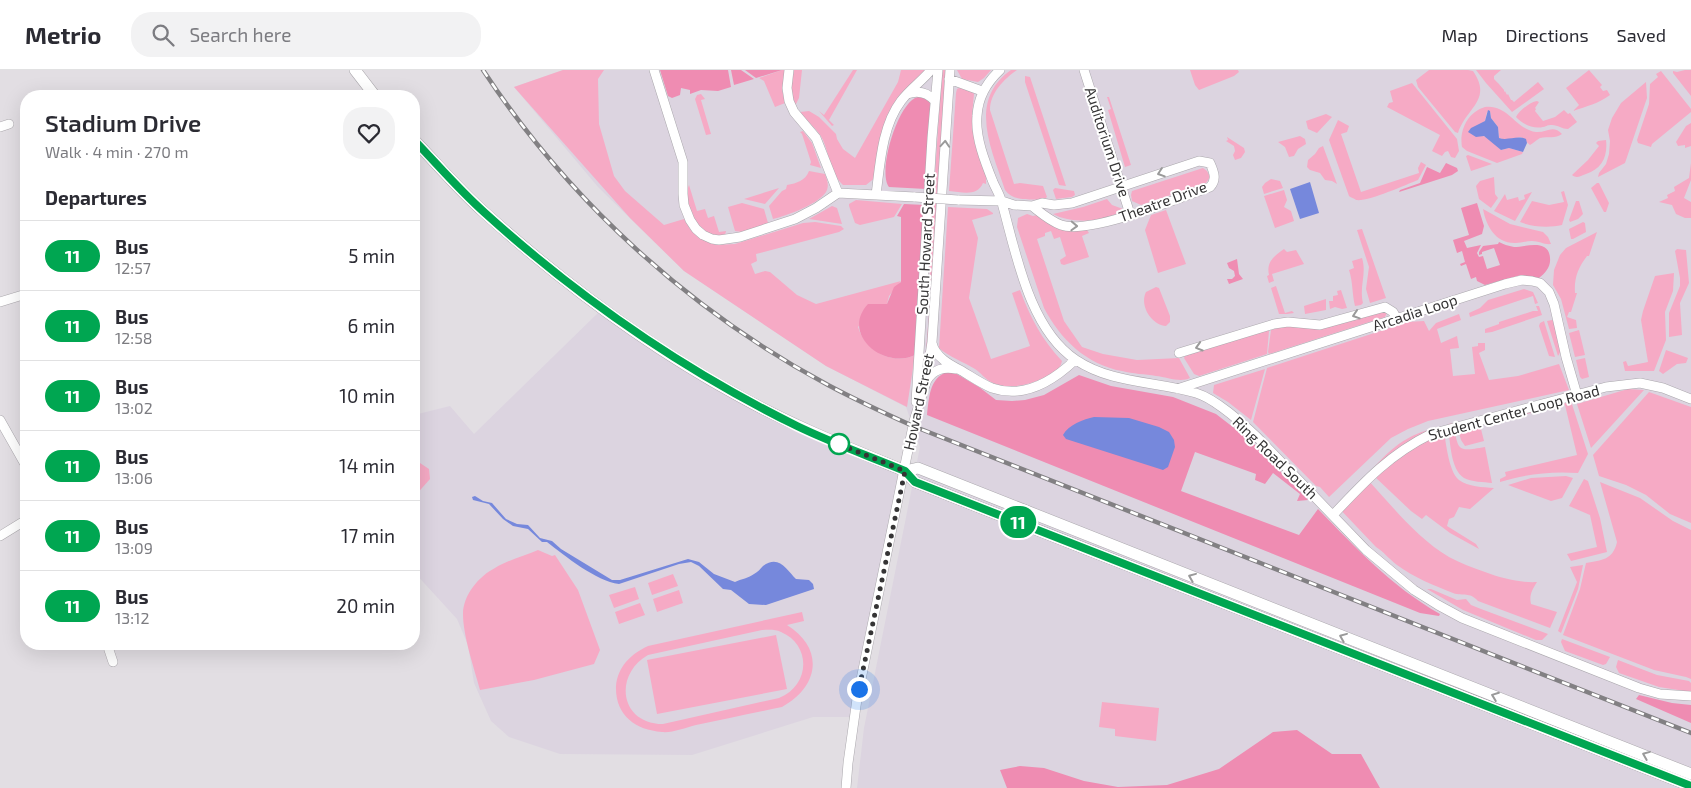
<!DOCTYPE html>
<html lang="en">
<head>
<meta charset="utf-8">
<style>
	:root { --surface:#fff; --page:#f2f2f3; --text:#2b2b33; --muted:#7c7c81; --line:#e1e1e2 }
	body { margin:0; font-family:"Exo 2",sans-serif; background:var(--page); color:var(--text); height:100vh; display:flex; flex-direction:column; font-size:19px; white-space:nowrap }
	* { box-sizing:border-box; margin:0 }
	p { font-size:16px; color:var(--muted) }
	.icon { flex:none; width:28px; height:28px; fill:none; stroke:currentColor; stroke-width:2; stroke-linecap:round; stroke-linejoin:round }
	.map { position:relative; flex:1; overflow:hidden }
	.details { position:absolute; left:20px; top:20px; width:400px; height:560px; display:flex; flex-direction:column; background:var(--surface); border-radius:20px; box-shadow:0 5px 20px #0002 }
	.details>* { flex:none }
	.badge { padding:0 10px; border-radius:16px; font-size:18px; line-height:32px }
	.you { position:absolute; width:25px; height:25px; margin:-12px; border:4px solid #fff; border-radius:50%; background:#1a73e8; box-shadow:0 0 0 8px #1a73e833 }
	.map>.badge { position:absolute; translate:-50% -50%; box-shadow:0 0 0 2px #fff }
	h2 { padding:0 25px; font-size:19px; line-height:45px }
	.round { display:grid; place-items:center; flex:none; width:52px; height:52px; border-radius:20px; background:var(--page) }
	.summary { display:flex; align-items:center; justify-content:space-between; height:85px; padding:0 25px }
	h1 { font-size:24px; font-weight:600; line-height:38px }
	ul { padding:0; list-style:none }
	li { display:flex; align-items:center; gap:15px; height:70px; padding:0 25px; border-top:1px solid var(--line) }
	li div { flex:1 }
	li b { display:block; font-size:19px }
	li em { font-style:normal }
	li .badge { min-width:55px; font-weight:700; text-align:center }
	header { display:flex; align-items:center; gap:30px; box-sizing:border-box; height:70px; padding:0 25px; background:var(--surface); border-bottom:1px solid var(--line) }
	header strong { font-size:24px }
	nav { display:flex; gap:28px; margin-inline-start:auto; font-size:18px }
	.search { width:350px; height:45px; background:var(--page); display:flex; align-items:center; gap:12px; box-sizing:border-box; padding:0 18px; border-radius:20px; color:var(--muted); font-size:19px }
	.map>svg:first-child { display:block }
</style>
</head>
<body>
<header>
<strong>Metrio</strong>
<div class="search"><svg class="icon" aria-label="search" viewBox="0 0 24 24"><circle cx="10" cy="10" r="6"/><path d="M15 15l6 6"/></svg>Search here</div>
<nav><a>Map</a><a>Directions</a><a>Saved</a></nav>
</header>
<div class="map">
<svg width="1691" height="718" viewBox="0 0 1691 718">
	<rect width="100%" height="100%" fill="#e2dee3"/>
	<!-- built -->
	<path fill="#dcd4e0" d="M563,0H1691V718H857L864,658L920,377L906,337L826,296L684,201L598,117L514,17Z
		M602,239L739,326L905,401L855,647H813L692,685L560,684L509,667L491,651L474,613L468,575L457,549L414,502V345L450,336L474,364Z"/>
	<!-- green -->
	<path fill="#f6aac5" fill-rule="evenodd" d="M563,0H604L598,9L599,54L614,106L625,121L664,155L684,149L690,159L699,168L716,175L735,174L803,153L815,152L841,156L844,159L839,162L756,184L757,191L751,194L755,204L765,201L770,202L797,225L816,234L901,211L889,226L887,234H878L858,257C865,280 892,296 915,285L907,337L826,296L684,201L630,148L514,17Z
		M782,0H785L782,19L785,33L775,37L764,11L759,8Z
		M794,0H802L799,28L795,36L791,19Z
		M853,0H857L829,50L834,55L832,56L819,41L824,45Z
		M901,0H928L900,29L876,107L866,115H843C831,104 829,84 823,70C818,59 807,52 800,42L809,41L819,47L836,64L837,69L843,79L855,88L898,12Z
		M942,0H947L929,260L925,291L931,220L929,192Z
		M957,0H991L984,8L978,12L962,9Z
		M1011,0H1017C1004,9 990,23 990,40L1014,114L1020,113L1043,116L1047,127L1043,130C1029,129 1014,132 1005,120C992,80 967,31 1011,0Z
		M1190,0H1238L1239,2L1234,6L1199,20L1195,15Z
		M1429,0H1468L1473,1C1493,30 1466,38 1458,63L1455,62L1418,17L1416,10Z
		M1476,0H1501L1494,6V9C1499,14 1500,15 1504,20V22L1505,21L1507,25L1508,24L1511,30H1512L1514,32L1538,12L1544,19L1512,42L1486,13Z
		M1589,0L1602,15L1600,17L1603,21L1607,20L1610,25C1598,34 1587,36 1573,41L1579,35L1566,18Z
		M1685,0H1691V26L1673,3V1L1677,2Z
		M1661,1L1691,39V42L1652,74L1651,77L1638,73L1637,70L1649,34L1650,14L1658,7L1656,4Z
		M1025,6L1030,7L1066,116L1059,115L1025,12Z
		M1646,12L1647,28L1625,93L1598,107L1599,103L1606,94L1609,84L1610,71L1608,60L1612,48L1621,33Z
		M1412,13L1457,69L1459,81L1455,88L1451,87L1448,81L1445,82L1442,86L1432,81L1440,65L1387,37L1389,33L1393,32L1390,21Z
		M961,17L971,20L974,24L972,45V59L986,106V114L983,113C977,127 962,122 949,121L956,23L957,19Z
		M701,24L705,29L701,30L711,64L706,65L695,29L697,25Z
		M1107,27H1109L1131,95L1125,97L1108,40L1111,39Z
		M1537,31L1539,32L1535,38L1536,39L1535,41L1543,51L1555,47L1564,40L1568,44L1570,43L1577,52L1568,59C1562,59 1558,55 1552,55C1546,55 1548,56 1543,57C1534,59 1523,55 1516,47C1519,41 1530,32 1537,31Z
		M1485,37C1508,34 1515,59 1536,62C1546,63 1553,54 1562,64C1555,69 1548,66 1540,68C1536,70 1534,73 1530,75L1521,67L1506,70L1499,68L1498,57L1491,48L1490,41L1487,42L1485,51L1470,63C1475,66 1477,66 1483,66C1490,68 1496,75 1501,80L1509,78L1523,82L1522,84L1497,93L1467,81L1462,77C1459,60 1468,42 1485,37Z
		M1326,44L1332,47L1317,63L1308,59L1306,51Z
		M1338,50L1349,56L1347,62L1341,64L1361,122L1419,103L1418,98L1421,92L1426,95L1418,110C1405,115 1368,132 1356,130C1355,129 1350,127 1349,126L1329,70Z
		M1691,53V76L1685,78V75L1678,76L1676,72L1686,56Z
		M803,61L812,73L821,98L810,95L811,92L802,64L800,62Z
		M1300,66L1305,69L1306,74L1298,79L1294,86L1289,87L1285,77L1278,72Z
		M1227,67L1244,78L1245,82L1241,88L1235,90L1233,85L1235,81L1234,76L1226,71L1228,70Z
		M1606,70C1608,86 1602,99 1586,104C1580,106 1577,109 1572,105L1588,90L1599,76L1596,73L1598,71Z
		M1323,76L1337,114L1332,111L1325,110L1320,103L1310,100L1307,97L1308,90L1315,84L1319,78Z
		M1468,85L1492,94L1471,101L1466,86Z
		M1691,93V110L1684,128L1691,132V148H1685L1676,144L1672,135L1659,132L1668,128L1667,125L1675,121L1674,117L1689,108Z
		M1203,98L1207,101L1210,107L1206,113L1141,135L1132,131L1131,125L1132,121Z
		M809,101L825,104C827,110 829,114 827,120C822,133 786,146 773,149L769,136L782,121L786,119L787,115C797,113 805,111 809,101Z
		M1494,107L1495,124L1498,128L1491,138L1479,129L1476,116L1480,111Z
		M1271,109L1280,111L1283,118L1264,124L1262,117L1265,113Z
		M1597,113H1599L1609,133L1606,142H1604L1591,118Z
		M689,115L697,141L705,139L708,148L714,146L719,162L726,161L725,165C700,171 681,134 689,115Z
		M779,118L765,134L744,129Z
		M1055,118L1074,121L1075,125L1072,127L1056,129L1053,120Z
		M1284,120L1287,130L1284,137L1291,141L1294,151L1275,158L1264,126Z
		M1564,121L1568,135L1562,155C1549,158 1532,157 1520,152L1532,131L1549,135L1564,132L1561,122Z
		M1532,122L1515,151L1494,141L1505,124L1507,130L1518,127L1519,131L1525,129L1524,125Z
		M1107,129L1112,135L1123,139C1108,153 1071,154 1053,144L1083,137Z
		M856,130L902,134L894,147L860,155L855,153L849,136V134Z
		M1576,131H1579L1583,144L1578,149L1570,152L1569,150Z
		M742,133L764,139L768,153L742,162L735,161L728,137Z
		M832,136L837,138L842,154L809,149Z
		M948,137L987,139L993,143V144L972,150L978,168L969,228L991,289L1030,276L1012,223L1020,220C1030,247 1042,270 1062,291C1060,301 1052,304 1043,308C1027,316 1007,320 991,312C985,309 981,303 975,299C964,292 949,287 939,278Z
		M1483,139L1510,154L1543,162L1548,167L1551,174C1545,175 1539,171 1532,171C1526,171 1521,173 1516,173C1496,174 1486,156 1483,139Z
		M1166,140L1186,194L1158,203L1145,160L1151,145Z
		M1027,144L1033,146L1037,145L1078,160H1087L1089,163L1082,166L1089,187L1064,195L1061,194L1060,190L1066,186L1060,167L1054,169L1051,161L1045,163V166L1037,169L1064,251L1082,277L1103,284L1137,290L1179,288L1190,308C1180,313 1167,307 1156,306C1145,304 1133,304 1122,301C1087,295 1060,269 1044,238L1017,157L1018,148Z
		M1583,152L1585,153L1586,162L1573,169H1571L1569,159Z
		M1362,159L1386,228L1370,233L1366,219L1369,197L1357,160Z
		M1597,162L1589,186H1587C1578,198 1574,208 1575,223H1577L1571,242H1569L1567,247L1576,250L1577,258L1569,259L1561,229L1553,215L1554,200L1560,185L1566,178Z
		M1284,179L1287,182L1296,180L1304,194L1272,204L1274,211L1269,213L1267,206L1269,205C1266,192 1274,186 1284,179Z
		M1677,179L1686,180L1689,213L1680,233L1682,265L1669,267V243L1680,216V208L1675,181Z
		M1362,188C1367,204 1359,216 1363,233L1361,235L1355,236C1352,224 1353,212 1349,200L1354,198L1352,191Z
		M1674,203L1673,221L1665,242L1666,270L1654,301H1625L1623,292L1626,291L1628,296L1648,292L1641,250L1643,241L1655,206Z
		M1276,216L1285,243L1292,241L1294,243L1287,244H1279L1271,218Z
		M1156,217L1159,218L1170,246V252L1166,256C1152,255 1139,236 1146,222Z
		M1524,219L1533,222L1538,233L1535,234L1533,226L1470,247L1469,243L1480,238L1488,230Z
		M1341,220L1347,238L1342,239L1335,237L1330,239L1329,231H1333V226L1338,225L1337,221Z
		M1326,229V240L1305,244L1304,236Z
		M1536,236H1539L1542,245L1492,262L1485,263V259L1499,254V252L1533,241H1538Z
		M1381,239L1387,243L1385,247L1269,284L1268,282L1271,260L1275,259V257L1281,255L1315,258Z
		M1459,244L1461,250L1437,259L1441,273L1457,266L1459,278L1450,279L1453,306L1475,304L1472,277L1478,276V273H1485V280L1479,283L1489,310L1518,306L1559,294L1569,320L1428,351L1408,359L1391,368L1329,427L1320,417L1316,416L1253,352L1267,298L1408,252L1424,251L1429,261L1436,253Z
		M1552,250L1554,251L1561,281L1558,286L1547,251Z
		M1544,251L1555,287L1549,286L1539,256L1540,253Z
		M1268,259L1269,261L1267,284L1199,306L1194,304L1184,288L1185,286Z
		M1579,260L1585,285L1575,287L1569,263Z
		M1666,280L1688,288L1686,293L1677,294L1663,304L1659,301Z
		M1585,288L1589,307L1582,309L1580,307L1576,290Z
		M1265,299L1251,350L1228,332L1213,323L1214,315Z
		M1628,319L1644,320L1591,378L1577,334Z
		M1649,322L1691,337V453L1670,444L1646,425L1626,415L1599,406L1593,385Z
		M1570,328L1588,384L1578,403C1551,401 1526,404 1500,412V409L1506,406L1505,402L1577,385L1565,335L1480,355L1484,371L1465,376L1461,370L1456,353Z
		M1453,353C1459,381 1456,382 1485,377L1492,413C1484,412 1471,412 1464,408C1450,399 1450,369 1448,354Z
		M1443,357C1446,370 1448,401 1459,410C1468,417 1483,417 1494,418L1470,439L1459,437L1454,447L1449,449L1447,456L1476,474L1479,479L1450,463L1426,445L1422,449L1411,441L1374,406L1372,400C1392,376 1412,361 1443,357Z
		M414,389L429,399L430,409L414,427Z
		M1566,406L1573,408L1562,428L1551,431L1508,415L1531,408Z
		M1584,409L1588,411L1600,448L1607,482L1571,491L1567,484L1597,477L1590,445L1569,436Z
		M1368,410C1393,437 1417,468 1449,487C1460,493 1473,498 1485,502C1501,508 1520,513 1537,512C1532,520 1529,525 1531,534L1557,542L1550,558L1478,531C1469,521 1464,527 1453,523C1435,516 1413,507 1397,495C1389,489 1384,482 1376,477L1336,435Z
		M1600,412L1640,428L1673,451L1691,460V609L1686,607L1654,600L1563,565L1580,519L1586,493C1602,490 1613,490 1617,472Z
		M538,480L552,486L555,485L578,520L600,580L594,594L534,610L480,620C474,598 463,566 463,544C463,525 479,506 495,498C508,490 524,486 538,480Z
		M1583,495L1578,519L1561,563L1558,561L1577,512L1570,497Z
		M673,504L678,516L652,525L648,513Z
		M635,517L639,529L614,538L609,525Z
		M1427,519H1431L1457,530L1466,529L1471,535L1481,539L1548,564L1542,570H1536L1463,540Z
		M679,520L683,533L657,542L653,529Z
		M640,533L645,545L619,554L615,542Z
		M802,542L804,551L787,555C824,578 820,616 782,637C753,643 724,649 696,655C685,658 672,663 662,662C635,660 615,645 616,616C618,596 631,584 648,576ZM762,560C768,560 775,559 781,562C812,575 810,616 779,628L663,654C620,654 613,605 648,585Z
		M776,565L787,619L657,644L647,590Z
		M1562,569L1610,587L1606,594L1603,595L1565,581L1561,572Z
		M1618,590L1657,605L1689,611L1691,613V622L1659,617L1619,603L1616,597Z
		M1102,632L1159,638L1156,671L1115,666V659L1099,657Z"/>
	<!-- forest -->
	<path fill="#ef8cb2" d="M660,0H728L731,17L718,21L701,20L690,24V20L681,18L680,25L672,28L668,26Z
		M731,0H741L754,9L734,15Z
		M745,0H782L756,8Z
		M918,27L926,28L932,35L926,119L889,117C877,102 898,31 918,27Z
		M1446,93L1457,98L1458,101L1452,105L1399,122L1400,120L1420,113L1427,97L1440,103Z
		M1477,133L1484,156L1482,164L1464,171L1467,178L1481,175L1477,183L1479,187L1483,186L1487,199L1500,195L1494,178L1482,182V184L1479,185V182L1483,176L1498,174L1499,172C1503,174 1508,176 1514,177C1525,177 1549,168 1550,188C1551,197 1545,203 1539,208L1521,205L1485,215L1477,211L1476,207L1471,209L1466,194L1461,196L1460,194L1465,192L1462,181L1457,183L1453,170L1469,165L1461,138Z
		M904,134L925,135L915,285C884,300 840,264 868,234H887L894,217L901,212V147L897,146Z
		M1237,189L1239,204L1243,209L1229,214L1227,209H1232L1235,206L1234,201L1229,198L1227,193Z
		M947,302L955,303L979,317L996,330L1012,331L1025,330L1044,325L1079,305L1111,316L1173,327L1216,344L1251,371L1308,430L1297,431L1300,424L1273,403L1265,414L1255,410L1256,404L1195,382L1181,421L1299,465L1318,439C1357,479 1391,516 1440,544L1439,546L1420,543L927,345C929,329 929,308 947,302Z
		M1639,625L1672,633L1691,635V653L1636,629Z
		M1297,660L1332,684H1361L1380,718H1007L1000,700L1020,696L1044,698L1084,711L1118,717L1167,715L1219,699L1273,662Z"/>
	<!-- water -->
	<path fill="#7688dc" d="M1488,40L1490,41L1491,48L1498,57L1499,68C1508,71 1517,65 1526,69L1527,73L1523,82L1509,78L1501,80L1484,66L1476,67L1468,62L1471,58L1485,51Z
		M1310,112L1319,143L1300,149L1290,119Z
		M1094,347L1129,348L1159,357L1169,362L1174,370L1175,377L1168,397L1163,400L1066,369L1063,365C1068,355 1084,349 1094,347Z
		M475,426L483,431L492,433L506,449L517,454L528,455L540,468L552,471L561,479L612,510H620L688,489L699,492L714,504L735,512C741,509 749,508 754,504C758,502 760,499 763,496C779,484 787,500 796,509L809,510L813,514L814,519L766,535L749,534L731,520L723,519L699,496L691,492L679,494L619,514C596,511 565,486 547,472H542L528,459L513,456L503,449L489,434L473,430L472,427Z"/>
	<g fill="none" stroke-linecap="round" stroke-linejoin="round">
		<!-- minor casing -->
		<g stroke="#aba8ad" stroke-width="10">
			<path id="minor" d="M654,0L683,92V124L684,135L690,150L696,159L703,165L712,169L719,170L740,167L795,149L816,138L838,123L915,127
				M789,0L787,18L789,31L794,42L816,68L838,123
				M1000,0C986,13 978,27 977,46C975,67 985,92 993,112C996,119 1000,125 1002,133C1016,183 1029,259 1076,290C1112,314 1156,311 1196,323C1216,329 1242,353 1257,367L1366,480L1414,520L1438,535L1462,548L1639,618L1660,624L1691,626
				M1084,0L1130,144
				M949,9L982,21
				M907,24C918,20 927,22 935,31
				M0,57L9,54
				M876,125C880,94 882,56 901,31C910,19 922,11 931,0
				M958,130L1002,131L1014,135L1032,136L1042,133L1054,135L1072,133L1199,91L1210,93C1214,102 1217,110 1210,117C1179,128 1089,165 1061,155C1050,151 1041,143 1032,136
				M0,232L26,224
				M932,273C935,287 950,295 962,301C972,307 982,314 992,318C1024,329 1053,311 1075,290
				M1179,283L1274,254L1288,252L1320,255L1385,237L1393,242L1397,249
				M927,310C934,299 943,297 956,299
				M1177,319L1505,214L1522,210L1532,211L1540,213L1549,222L1554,234L1566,287L1577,325
				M916,332L932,68L938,0
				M0,350L26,396
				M1333,445C1364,412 1390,384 1431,364L1606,317L1640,313L1663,318L1691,329
				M0,466L26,450
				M107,574L113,592
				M846,718L848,693L857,629L914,351L926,312L932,272L950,0"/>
		</g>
		<!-- major casing -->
		<g stroke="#aba8ad" stroke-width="12">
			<path id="major" d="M355,0L375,26
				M414,70C437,94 460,121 485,143C563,213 647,276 739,326C793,356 849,378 905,401L915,412L1691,716
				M905,401L918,398L1691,704"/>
		</g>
		<!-- minor -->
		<use href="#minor" stroke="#fff" stroke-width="9"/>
		<!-- major -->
		<use href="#major" stroke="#fff" stroke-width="11"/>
		<!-- rail casing -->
		<g stroke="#828083" stroke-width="4.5">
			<path id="rail" d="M483,0C569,131 690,241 828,315C856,330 884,343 913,356L1691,663"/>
		</g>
		<!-- rail -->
		<use href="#rail" stroke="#fff" stroke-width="2.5" stroke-dasharray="8" stroke-linecap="butt"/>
		<!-- minor-bridge casing -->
		<g stroke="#aba8ad" stroke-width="10" stroke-linecap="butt">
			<path id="minor-bridge" d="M915,127L958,130"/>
		</g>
		<!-- minor-bridge -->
		<use href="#minor-bridge" stroke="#fff" stroke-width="9"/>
	</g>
	<!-- one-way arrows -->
	<defs><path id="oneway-chevron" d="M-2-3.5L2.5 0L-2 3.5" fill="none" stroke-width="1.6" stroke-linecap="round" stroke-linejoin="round" transform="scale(1.25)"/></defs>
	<g stroke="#9a9a9a">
		<use href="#oneway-chevron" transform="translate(945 74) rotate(-86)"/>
		<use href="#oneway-chevron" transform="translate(1161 103) rotate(161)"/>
		<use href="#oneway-chevron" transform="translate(1074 156) rotate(2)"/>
		<use href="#oneway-chevron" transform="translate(1356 245) rotate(162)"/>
		<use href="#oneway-chevron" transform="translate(1199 277) rotate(163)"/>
		<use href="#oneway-chevron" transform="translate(1192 507) rotate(-158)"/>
		<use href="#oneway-chevron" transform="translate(1343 567) rotate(-158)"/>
		<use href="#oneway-chevron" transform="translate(1495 626) rotate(-159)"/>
		<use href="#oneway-chevron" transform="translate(1646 685) rotate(-158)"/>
	</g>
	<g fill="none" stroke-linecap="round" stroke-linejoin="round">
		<!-- line casing -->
		<g stroke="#fff" stroke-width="11">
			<path id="line" d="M414,70C437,94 460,121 485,143C579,228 683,300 797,356C832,373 869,386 905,401L915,412L1691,716"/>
		</g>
		<!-- line -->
		<use href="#line" stroke="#00a651" stroke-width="8"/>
		<!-- walk -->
		<path stroke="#353435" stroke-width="5" stroke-dasharray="0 9" d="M839,374L836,373L905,401L859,619"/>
	</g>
	<!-- markers -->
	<circle fill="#fff" stroke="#00a651" stroke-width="2.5" cx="839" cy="374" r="10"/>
	<g text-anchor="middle" stroke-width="4" stroke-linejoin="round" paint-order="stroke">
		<!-- street labels -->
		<g font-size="15" fill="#353435" stroke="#fff">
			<text transform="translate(1107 72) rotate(72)" y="5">Auditorium Drive</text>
			<text transform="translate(1163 132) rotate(-20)" y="5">Theatre Drive</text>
			<text transform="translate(926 174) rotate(-87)" y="5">South Howard Street</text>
			<text transform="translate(1415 243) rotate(-18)" y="5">Arcadia Loop</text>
			<text transform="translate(919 332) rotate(-78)" y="5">Howard Street</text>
			<text transform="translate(1514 343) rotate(-15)" y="5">Student Center Loop Road</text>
			<text transform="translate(1275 388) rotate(44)" y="5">Ring Road South</text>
		</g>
	</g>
</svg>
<div class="you" style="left:859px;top:619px"></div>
<b class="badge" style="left:1018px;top:452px;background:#00a651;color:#fff">11</b>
<section class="details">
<div class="summary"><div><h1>Stadium Drive</h1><p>Walk · 4 min · 270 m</p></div><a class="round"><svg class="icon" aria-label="heart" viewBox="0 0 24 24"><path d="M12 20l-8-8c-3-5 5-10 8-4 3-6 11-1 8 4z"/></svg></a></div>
<h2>Departures</h2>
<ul>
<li><span class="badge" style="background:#00a651;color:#fff">11</span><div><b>Bus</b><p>12:57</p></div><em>5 min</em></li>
<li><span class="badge" style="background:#00a651;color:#fff">11</span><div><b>Bus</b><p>12:58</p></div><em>6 min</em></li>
<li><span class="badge" style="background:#00a651;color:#fff">11</span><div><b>Bus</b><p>13:02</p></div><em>10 min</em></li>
<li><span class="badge" style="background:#00a651;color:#fff">11</span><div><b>Bus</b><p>13:06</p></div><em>14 min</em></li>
<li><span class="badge" style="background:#00a651;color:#fff">11</span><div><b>Bus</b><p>13:09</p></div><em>17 min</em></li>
<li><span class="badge" style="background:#00a651;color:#fff">11</span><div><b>Bus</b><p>13:12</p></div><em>20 min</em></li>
</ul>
</section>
</div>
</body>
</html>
